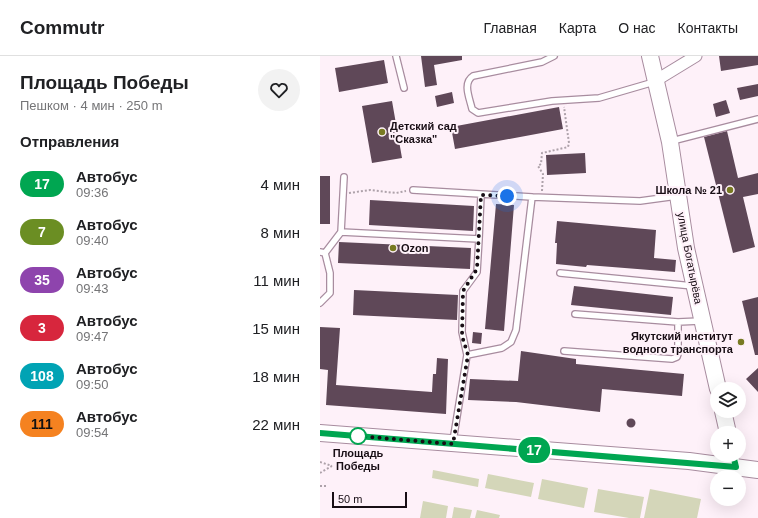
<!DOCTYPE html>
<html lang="ru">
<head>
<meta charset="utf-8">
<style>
	:root { --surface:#fff; --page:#f2f2f2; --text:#202124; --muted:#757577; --line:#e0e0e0 }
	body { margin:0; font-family:Helvetica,sans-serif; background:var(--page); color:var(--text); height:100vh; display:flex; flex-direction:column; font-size:15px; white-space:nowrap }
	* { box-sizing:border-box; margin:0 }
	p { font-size:13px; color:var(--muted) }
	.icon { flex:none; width:22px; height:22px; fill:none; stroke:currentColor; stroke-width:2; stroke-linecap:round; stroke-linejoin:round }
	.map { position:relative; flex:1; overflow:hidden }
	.details { display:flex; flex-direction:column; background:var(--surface); width:320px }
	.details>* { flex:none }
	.badge { padding:0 8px; border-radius:13px; font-size:14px; line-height:26px }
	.controls { position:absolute; left:390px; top:326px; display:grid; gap:8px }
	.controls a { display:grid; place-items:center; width:36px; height:36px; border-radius:50%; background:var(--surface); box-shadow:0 4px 16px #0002; font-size:20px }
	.scale { position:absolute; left:12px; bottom:10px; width:75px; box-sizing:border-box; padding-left:4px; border:2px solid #180e15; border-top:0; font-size:11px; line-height:14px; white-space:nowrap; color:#180e15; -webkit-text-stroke:3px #fef1f9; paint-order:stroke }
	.you { position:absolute; width:20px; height:20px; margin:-10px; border:3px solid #fff; border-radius:50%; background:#1a73e8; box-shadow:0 0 0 6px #1a73e833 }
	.map>.badge { position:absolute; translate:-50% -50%; box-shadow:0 0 0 2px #fff }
	h2 { padding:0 20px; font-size:15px; line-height:36px }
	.round { display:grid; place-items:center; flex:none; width:42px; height:42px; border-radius:21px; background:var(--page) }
	.summary { display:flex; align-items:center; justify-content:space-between; height:68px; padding:0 20px }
	h1 { font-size:19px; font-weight:700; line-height:30px }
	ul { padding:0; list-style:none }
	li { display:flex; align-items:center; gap:12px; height:48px; padding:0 20px }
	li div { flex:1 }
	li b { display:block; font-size:15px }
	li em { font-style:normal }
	li .badge { min-width:44px; font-weight:700; text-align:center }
	header { display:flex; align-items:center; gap:24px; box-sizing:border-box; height:56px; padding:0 20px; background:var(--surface); border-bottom:1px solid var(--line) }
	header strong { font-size:19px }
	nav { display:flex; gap:22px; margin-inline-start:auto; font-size:14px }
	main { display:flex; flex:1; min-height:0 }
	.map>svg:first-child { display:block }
</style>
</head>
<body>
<header>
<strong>Commutr</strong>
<nav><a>Главная</a><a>Карта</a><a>О нас</a><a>Контакты</a></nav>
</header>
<main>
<section class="details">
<div class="summary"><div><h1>Площадь Победы</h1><p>Пешком · 4 мин · 250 m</p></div><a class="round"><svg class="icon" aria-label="heart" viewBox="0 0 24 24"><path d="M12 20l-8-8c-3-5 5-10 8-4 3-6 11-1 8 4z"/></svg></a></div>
<h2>Отправления</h2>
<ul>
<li><span class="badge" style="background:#00a651;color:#fff">17</span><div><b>Автобус</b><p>09:36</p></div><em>4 мин</em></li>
<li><span class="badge" style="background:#6b8e23;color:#fff">7</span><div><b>Автобус</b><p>09:40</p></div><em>8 мин</em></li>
<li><span class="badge" style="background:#8e44ad;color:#fff">35</span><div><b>Автобус</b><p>09:43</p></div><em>11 мин</em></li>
<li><span class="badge" style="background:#d7263d;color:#fff">3</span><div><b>Автобус</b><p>09:47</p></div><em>15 мин</em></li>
<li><span class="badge" style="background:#00a3b4;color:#fff">108</span><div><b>Автобус</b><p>09:50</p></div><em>18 мин</em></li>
<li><span class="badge" style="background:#f58220;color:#111">111</span><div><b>Автобус</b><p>09:54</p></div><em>22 мин</em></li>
</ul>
</section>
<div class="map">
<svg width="438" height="462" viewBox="0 0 438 462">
	<rect width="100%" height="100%" fill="#fef1f9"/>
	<!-- green -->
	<path fill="#d4d6b9" d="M113,414L159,423L158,431L112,422Z
		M168,418L214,427L211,441L165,432Z
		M222,423L268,432L264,452L218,443Z
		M278,433L324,441L320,462H309L274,456Z
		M330,433L381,443L377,462H324Z
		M103,445L128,450L126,462H100Z
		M134,451L152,454L150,462H132Z
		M157,454L180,459L179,462H155Z"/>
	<!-- building -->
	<path fill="#5f4858" d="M101,0H142V4L114,9L117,29L105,31Z
		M399,0H438V9L401,15Z
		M64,4L68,27L19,36L15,12Z
		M438,28V40L420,44L417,32Z
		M132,36L134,47L117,51L115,40Z
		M406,44L410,57L396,61L393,48Z
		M72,45L82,102L52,107L42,50Z
		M239,51L243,73L135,93L131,71Z
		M407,75L418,122L438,117V138L423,141L435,191L413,197L384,81Z
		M265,97L266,117L227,119L226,99Z
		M0,120H10V168H0Z
		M50,144L154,150L153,175L49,169Z
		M176,148L194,149L184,275L165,273Z
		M237,165L336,174L334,202L356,204L355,216L267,209L266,211L236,208L237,187H235Z
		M19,186L151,192L150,213L18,207Z
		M254,230L353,241L351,259L251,249Z
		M34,234L138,239L137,264L33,259Z
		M438,241V299H435L422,245Z
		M0,271L20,272L16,329L112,336L113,318H116L117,302L128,303L126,358L6,349L8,314L0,313Z
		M153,276L162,277L161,288L152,287Z
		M201,295L256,303V308L364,318L362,340L282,333L280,356L196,346L148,344L150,323L198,325Z
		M438,312V336L426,323Z
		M306.5 367a4.5 4.5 0 1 1 9 0a4.5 4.5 0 1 1-9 0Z"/>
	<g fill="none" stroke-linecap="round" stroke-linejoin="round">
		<!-- service casing -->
		<g stroke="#a88c9f" stroke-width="8">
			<path id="service" d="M76,0L84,32
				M234,0L222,6L153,20C142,27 150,43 152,53L158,57L232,45L279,42L334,26
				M352,85L438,63
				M24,121L21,176L159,183L161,139
				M93,134L212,141
				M0,196L5,197L21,176
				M240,217L373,230
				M0,247L10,237V217L5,197
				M255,258L358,266
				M244,295L352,303L357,301L358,298V266L380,265
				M147,299L142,276L143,235L157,216L159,183
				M133,385L147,299L182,292L191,286L196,274L212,141L320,145L357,140"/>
		</g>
		<!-- minor casing -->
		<g stroke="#a88c9f" stroke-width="13">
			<path id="minor" d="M335,25L376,0"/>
		</g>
		<!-- secondary casing -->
		<g stroke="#a88c9f" stroke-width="18">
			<path id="secondary" d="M330,0L350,86L366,192L398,333
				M403,355L408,377
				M0,377L369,405L438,414"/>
		</g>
		<!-- path -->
		<path stroke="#aea2aa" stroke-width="2" stroke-dasharray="2 2" stroke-linecap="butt" d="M222,135L223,118L218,110L221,108L222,97L248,91L249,87L244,51
			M29,137L50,134L76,137L86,135
			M0,406L12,410
			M0,417L12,410
			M0,430H8"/>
		<!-- service -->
		<use href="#service" stroke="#fff" stroke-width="5.5"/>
		<!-- minor -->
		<use href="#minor" stroke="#fff" stroke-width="11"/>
		<!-- secondary -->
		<use href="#secondary" stroke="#fff" stroke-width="16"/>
	</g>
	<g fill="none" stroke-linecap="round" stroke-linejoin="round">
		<!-- line casing -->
		<g stroke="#fff" stroke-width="9">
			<path id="line" d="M0,377L416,411L413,399"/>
		</g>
		<!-- line -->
		<use href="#line" stroke="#00a651" stroke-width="6"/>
		<!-- walk -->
		<path stroke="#180e15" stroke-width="4" stroke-dasharray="0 7.2" d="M38,380L133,388L148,299L142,280L143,235L157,213L161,139L187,140"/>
	</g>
	<!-- markers -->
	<g fill="#787a22" stroke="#fef1f9" stroke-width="1.5">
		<circle cx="62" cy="76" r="4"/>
		<circle cx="410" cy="134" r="4"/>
		<circle cx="73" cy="192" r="4"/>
		<circle cx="421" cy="286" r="4"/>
	</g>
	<circle fill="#fff" stroke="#00a651" stroke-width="2" cx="38" cy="380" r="8"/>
	<g text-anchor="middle" stroke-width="4" stroke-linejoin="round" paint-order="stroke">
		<!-- poi labels -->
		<g font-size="11" font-weight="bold" fill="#180e15" stroke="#fef1f9" text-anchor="start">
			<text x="70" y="74">Детский сад<tspan x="70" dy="13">"Сказка"</tspan></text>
			<text x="402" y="138" text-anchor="end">Школа № 21</text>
			<text x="81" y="196">Ozon</text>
			<text x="413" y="284" text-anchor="end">Якутский институт<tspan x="413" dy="13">водного транспорта</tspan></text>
		</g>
		<!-- street labels -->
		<g font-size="11" fill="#180e15" stroke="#fef1f9">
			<text transform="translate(370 202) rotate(79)" y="4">улица Богатырёва</text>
		</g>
		<!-- stop labels -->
		<g font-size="11" font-weight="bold" fill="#180e15" stroke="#fef1f9">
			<text x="38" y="401">Площадь<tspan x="38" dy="13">Победы</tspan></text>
		</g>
	</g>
</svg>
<div class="controls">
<a><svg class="icon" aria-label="layers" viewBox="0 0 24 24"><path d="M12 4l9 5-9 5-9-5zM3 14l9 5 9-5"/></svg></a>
<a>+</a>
<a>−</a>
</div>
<div class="scale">50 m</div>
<div class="you" style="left:187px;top:140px"></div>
<b class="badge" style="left:214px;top:394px;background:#00a651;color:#fff">17</b>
</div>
</main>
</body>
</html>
